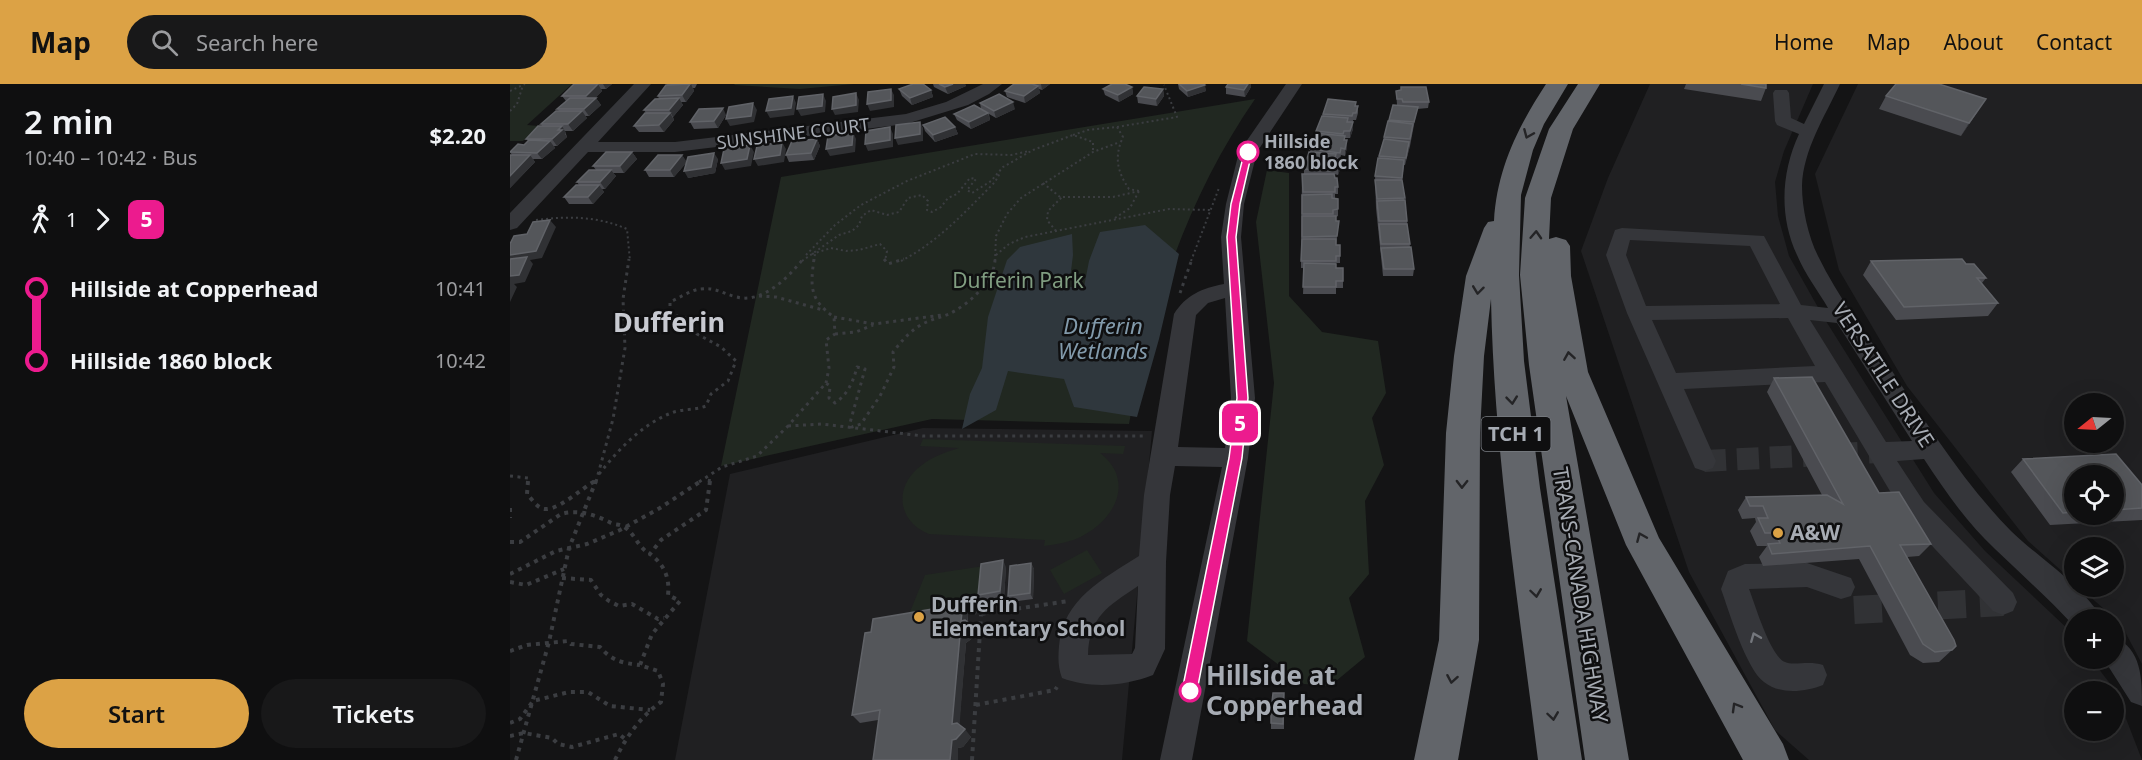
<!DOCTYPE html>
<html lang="en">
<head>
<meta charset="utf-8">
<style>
	:root { --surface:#0f0f10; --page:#181819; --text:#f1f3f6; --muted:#9b9c9f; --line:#2f2f30; --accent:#dca245 }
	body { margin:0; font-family:"Noto Sans",sans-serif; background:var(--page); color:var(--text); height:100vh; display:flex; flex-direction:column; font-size:22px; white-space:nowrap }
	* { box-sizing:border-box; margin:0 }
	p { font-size:20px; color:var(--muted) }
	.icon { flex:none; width:33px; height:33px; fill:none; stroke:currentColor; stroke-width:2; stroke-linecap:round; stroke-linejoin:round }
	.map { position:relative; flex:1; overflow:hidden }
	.side { display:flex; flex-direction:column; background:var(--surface); width:510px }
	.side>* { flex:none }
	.badge { padding:0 12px; border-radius:9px; font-size:21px; line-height:39px }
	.needle { width:39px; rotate:252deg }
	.fabs { position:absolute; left:1554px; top:309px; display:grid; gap:12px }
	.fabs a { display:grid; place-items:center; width:60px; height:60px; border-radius:50%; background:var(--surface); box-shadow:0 6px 24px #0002,0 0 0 2px var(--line); font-size:30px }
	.map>.badge { position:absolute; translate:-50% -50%; box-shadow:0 0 0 3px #fff }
	.legs { display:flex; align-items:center; gap:9px; height:66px; padding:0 24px; font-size:20px }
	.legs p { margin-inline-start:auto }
	.summary { display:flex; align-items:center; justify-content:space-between; height:102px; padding:0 24px }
	h1 { font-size:33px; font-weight:600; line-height:45px }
	.action { display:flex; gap:12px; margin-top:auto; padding:12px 24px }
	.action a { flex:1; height:69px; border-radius:36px; background:var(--accent); color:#111; font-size:24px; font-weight:600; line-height:69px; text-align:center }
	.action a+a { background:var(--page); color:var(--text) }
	ul { padding:0 24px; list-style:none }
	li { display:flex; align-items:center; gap:21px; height:72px; font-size:22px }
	li i { display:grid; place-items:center; width:9px; height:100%; margin:0 8px; background:currentColor }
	li i::after { content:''; width:15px; height:15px; margin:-8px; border:4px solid; border-radius:50%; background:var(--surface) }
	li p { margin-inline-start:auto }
	li:first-child i { background:linear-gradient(#0000 50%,currentColor 0) }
	li:last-child i { background:linear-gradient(currentColor 50%,#0000 0) }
	header { display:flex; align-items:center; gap:36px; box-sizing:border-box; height:84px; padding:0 30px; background:var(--accent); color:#111 }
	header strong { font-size:28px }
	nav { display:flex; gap:33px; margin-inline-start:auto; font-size:21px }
	.search { width:420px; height:54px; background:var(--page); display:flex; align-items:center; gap:15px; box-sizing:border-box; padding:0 21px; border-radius:33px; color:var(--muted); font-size:22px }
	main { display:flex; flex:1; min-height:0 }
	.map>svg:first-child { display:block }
</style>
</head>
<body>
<header>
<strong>Map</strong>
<div class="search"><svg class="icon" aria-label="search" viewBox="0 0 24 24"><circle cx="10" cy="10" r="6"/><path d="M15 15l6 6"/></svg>Search here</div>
<nav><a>Home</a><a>Map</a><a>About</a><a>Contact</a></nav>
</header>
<main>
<section class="side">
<div class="summary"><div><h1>2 min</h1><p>10:40 – 10:42 · Bus</p></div><b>$2.20</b></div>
<div class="legs"><svg class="icon" aria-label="walk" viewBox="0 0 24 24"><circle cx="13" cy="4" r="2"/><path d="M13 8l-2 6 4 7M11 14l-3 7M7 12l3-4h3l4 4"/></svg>1<svg class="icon" aria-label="forward" viewBox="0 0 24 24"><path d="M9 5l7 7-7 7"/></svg><b class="badge" style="background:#ec1b8e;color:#fff">5</b></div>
<ul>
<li><i style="color:#ec1b8e"></i><b>Hillside at Copperhead</b><p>10:41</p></li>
<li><i style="color:#ec1b8e"></i><b>Hillside 1860 block</b><p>10:42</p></li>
</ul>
<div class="action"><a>Start</a><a>Tickets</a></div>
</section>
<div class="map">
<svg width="1632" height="676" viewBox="0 0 1632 676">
	<rect width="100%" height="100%" fill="#141415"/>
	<!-- built -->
	<path fill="#202022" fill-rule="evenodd" d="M1140,0H1303L1274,67L1265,98L1268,132L1279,172L1314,234L1424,409L1475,467L1560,547L1564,553V574L1581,575L1605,606L1632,676H1299L1265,646L1179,488L1071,167L1098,94ZM1564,608H1604V646H1564Z
		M1348,0H1632V580L1611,540L1569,503L1604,502V464H1564V498L1518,457L1397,302L1329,186L1305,90ZM1564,320H1604V358H1564ZM1564,392H1604V430H1564Z
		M413,344L642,347L612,676H165L220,390Z"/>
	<!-- green -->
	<path fill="#212821" d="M0,0H62L17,41L29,42L13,57H0Z
		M344,0L290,5L224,1L225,0Z
		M745,15C678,112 640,225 619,340L422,335L211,382L271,93Z
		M757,86L779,89V212L812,248L868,257L876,309L862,334L874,381L855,417L859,490L839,514L855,573L820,602L794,600L737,557L764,299L746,138Z
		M413,355L615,362L613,370L590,369C624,395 607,433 574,451C562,458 548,460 534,462L535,456L419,450C390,439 383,407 407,385C419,374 433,369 449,364L410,362Z
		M577,466L592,489L554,510L540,486Z
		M474,482L470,528L399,539L400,528L415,491Z"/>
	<!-- water -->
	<path fill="#2f373d" d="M635,141L669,170L649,255L627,333L564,323L554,295L498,287L486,326L452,345L460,310L472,284L478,233L497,176L510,163L562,150L563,171L559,203H574L579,177L590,148Z"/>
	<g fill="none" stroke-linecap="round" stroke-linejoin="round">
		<!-- minor-tunnel-far1 -->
		<path stroke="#313235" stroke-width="22" stroke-dasharray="22 11" stroke-linecap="butt" d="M1194,377L1369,368"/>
		<!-- minor-tunnel -->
		<path stroke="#313235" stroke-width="28" stroke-dasharray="28 14" stroke-linecap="butt" d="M1344,526L1493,518"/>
		<!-- path-far2 -->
		<path stroke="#3b3d41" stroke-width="2" stroke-dasharray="2 3" stroke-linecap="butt" d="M0,7L15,0
			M0,27L7,20L13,1
			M607,43L667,33L654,1
			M563,51L578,46L607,43L613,53C604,73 607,87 619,105L629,107
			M533,99L550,113H603L625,108
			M605,134L620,124L629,107
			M26,136C58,132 87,132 117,145L120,177
			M546,147L537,136L538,127L552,113
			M302,170L321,164L336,167L349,166L370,160L377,167L375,177
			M296,171L325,141L351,121L397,97L465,70L501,71L519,67
			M486,171L499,160L515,153L659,125L700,126
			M292,177L329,151L342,147L349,141L352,132L361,126L377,131L389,128L398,114L412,111L418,117L417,126L422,128L431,123L438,114L447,110L460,94L466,95L457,106L462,109L481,97L493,83L523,66L563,51L583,58V68
			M304,177L305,170
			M391,177C428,158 456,127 485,98L490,89
			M485,177L486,152L497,130L511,114L583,68L610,58
			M681,177L709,104"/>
		<!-- path-far1 -->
		<path stroke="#3b3d41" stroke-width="3" stroke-dasharray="3 4.5" stroke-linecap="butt" d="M304,175C300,203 300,216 324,233L325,250L316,256L319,284L316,299
			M374,175L378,180L394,175
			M670,209L682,175
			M249,212L266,213L313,226
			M324,233L364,240L432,231
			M325,250L346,248L363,241
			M278,342L312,340L413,352H635
			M89,390C109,365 133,339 164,328C174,325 186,326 196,322L201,310L218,297L226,277L211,263L187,250L179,235L167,232L160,226V218C169,214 181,206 190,205C206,203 213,210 227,213C252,220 279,193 293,175
			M0,392L18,394V398
			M83,398L85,397
			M86,398L103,335L115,264L113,215L119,175
			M189,398L212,383L247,372L278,342L316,299L320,302L319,314L325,319C338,310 343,298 347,283L355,285L340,339L342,343L351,340L370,312L384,283L383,268C391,258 398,249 409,242C418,236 429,234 439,230C458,221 485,197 485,175
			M199,398L200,393"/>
		<!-- path -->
		<path stroke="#3b3d41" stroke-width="4" stroke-dasharray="4 5" stroke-linecap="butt" d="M18,397L17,410C21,414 25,421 31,424C44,431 73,403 85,397
			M0,424V434
			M0,458H10L51,430C68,425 86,431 101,439C105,441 110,440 114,443C125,449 128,464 140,470
			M0,490L46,467L77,460L110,446L150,424L191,397
			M52,494L81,496L91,511L99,517L109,522L122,520L148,535L154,534
			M0,498L16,501L54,485
			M454,528L462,527L471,530L559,517
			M0,567L17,561L58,557L61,560L90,563C102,577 112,579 130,581
			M466,621L545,606L547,603
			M0,639L10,635L23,617L59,608H78L100,622L140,626
			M0,652L14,649L42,654L48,660L62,663L109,650L115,655
			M6,676L39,558L59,464L86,397
			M105,676C116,653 130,633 151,618L153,600L148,587L130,581L142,550L170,517L158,511C160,494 154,480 140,470L151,456L196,426L200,397
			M462,676L471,531"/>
		<!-- minor -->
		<path fill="#35363a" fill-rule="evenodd" d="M124,0H141L88,58H165L396,30L436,18L473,0H492L479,10L458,21L396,40L165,68H78L7,144L0,146V129Z
			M776,0H792L747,68L734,120L731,153L745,314L738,374L682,676H650L712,383L665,382L660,411L656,478L655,565L643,591C615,602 581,605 552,594C548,583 548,574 549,562C553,515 593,495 629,472L634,411L664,230C676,211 692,204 714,200L711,153L716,120L729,68ZM715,214L721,314L715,364L668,363L686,231L698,219ZM628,502L625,564L622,570L578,571C579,533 598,522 628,502Z
			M1314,0H1330C1315,32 1293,66 1292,102C1292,124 1298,152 1308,172C1328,213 1356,250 1382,287C1419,343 1454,399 1501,447C1526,472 1578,505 1592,536H1564V542C1539,515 1512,491 1485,465C1457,439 1435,407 1414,375L1387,377L1414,418L1503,509L1507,518L1503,527L1493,531L1483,527L1396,434L1315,298L1174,305L1206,377L1203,384L1194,387L1185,384L1182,377L1117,229L1096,171L1105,146L1112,144L1254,152L1291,221L1318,224C1308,207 1295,190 1287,171C1269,132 1271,89 1289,50L1267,41L1265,37L1263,9L1265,6H1277L1279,9L1281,34L1294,40ZM1120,156L1240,162L1270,220L1136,222L1116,171ZM1278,234L1305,282L1166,289L1142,236ZM1300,236L1327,239L1402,357L1376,358Z
			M1297,479L1341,494L1345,503L1341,512L1331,515L1297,503L1239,505C1245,520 1260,572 1275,578C1284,582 1299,576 1313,581L1317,591L1313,601C1295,608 1270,611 1254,598C1236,585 1219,527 1211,505L1218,487L1235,480Z
			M1604,553C1632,565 1632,595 1632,622L1621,618L1593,574H1604Z"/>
		<!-- highway -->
		<path fill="#62656a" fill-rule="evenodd" d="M1036,0H1058L1034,40L1023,66L1011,111L1009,191L1014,277L1030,404L1072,676H1028C1009,523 984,369 981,215L974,272L970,349L969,556L948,676H904L929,556L936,349L944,272L956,192L974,144L978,138L984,137C987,85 1008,43 1036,0Z
			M1068,0H1090L1063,45L1041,114L1039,155L1046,153L1056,156L1060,162L1061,192L1078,288L1149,454L1273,660L1279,676H1233L1116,461L1056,312L1119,676H1075L1019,281L1010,191L1015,114L1039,45Z"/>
	</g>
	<!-- wall -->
	<path fill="#4a4b50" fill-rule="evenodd" d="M68,0H102L96,5H91L92,7L85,14H86L91,21L79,32H75L77,34L63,47H55L57,53L47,62H44L45,64L32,75H23L25,78L0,104V71H2L0,68L14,61L18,57L16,55L32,42L31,40L49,27L47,25L56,17L52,12Z
		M157,0H187L185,4H183L184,7L176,18H171L173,21L163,33L164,36L154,48H129L124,42L136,29L134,26L149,15L148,12L157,1Z
		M423,0H455L456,2L438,10L424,3Z
		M504,0H540L532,6L529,5L530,9L515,19L497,13L495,7Z
		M668,0H694L696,7L678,13L669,5Z
		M1176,0H1256V4L1251,17L1174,5Z
		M622,3L623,10L609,18L595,11L593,5Z
		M716,3H741L735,13L716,10Z
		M891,3L919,18L918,24L907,25L900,62L895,81H894L892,96L897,137L900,163L904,185L903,192H873L866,124L865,92L869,72L879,36L887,21L886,7L891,6Z
		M389,5L421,6L423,13L402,21L392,12Z
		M653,5L654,12L647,22L628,19L627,12Z
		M1376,12L1468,27L1451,52L1369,25Z
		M846,18V22H848V29L846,36H843V45L840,54H835V56H837V63L835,72L831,71L830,75L831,82L828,91L824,90L825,94L828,103V110H825V115L828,125V132L826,133V137H829L826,161H830V179H826V184H833V204H826V210H793L794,184H791V177L792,90H794V85L813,30Z
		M470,19L505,25L486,34L479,30L480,36L461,45L447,36L444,30L471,25Z
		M216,31L208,44L184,45L180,38Z
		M413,41L445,43L448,50L425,58L415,47Z
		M307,55L310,62L304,76L279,78L276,71Z
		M122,68L127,75L114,89H103L106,92L95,105H92L94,108L83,120H59L54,113L69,101L67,98L86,86L83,82Z
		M172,71L176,78L208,75L205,89L178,94L176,79L164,93H139L135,86Z
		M1361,177L1456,180L1476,194L1472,199L1488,219L1478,232L1386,236L1353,191Z
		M1264,294L1369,409L1421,460L1409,472L1397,473L1442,566L1429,578L1413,579L1400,571L1349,475L1253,482L1249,473L1257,462H1247L1240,447L1246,438L1245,434L1232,435L1228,426L1236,413L1312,411L1257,308Z
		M1606,370L1632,401V436L1540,441L1501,388L1513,375ZM1564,392H1604V430H1564Z
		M521,479L524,485L523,515L501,518L498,512Z
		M496,483L494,514L471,517L468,511Z
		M453,520L458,530V538L468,550L456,559L449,641L461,653L453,663L448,664L368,636L350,639L342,631L361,548Z
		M774,609V645H761V631H759V626L762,618Z"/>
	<!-- shaded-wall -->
	<path fill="#303134" d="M88,0L92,7L80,19L76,12Z
		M93,0H102L96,5Z
		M181,0L184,7L176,18L172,11Z
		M443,0H455L456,2L438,10L435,3Z
		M531,0H540L532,6Z
		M738,0H741V3L735,13L734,6Z
		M695,1L696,7L678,13L677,7Z
		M528,2L530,9L515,19L514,12Z
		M622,3L623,10L609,18L608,11Z
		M381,5L384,11V23L360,27L357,20Z
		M653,5L654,12L647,22L646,15Z
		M421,6L423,13L402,21L400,14Z
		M346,9L349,16L348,28L325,31L322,25Z
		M313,10L316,17L315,28L291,32L287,25Z
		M283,12L286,19L284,31L260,34L256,27Z
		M86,14L91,21L79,32L74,25Z
		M169,14L173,21L163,33L159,26Z
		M1476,15L1468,27L1451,52L1459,39Z
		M503,18L505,25L486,34L484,27Z
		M243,19L247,26L244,38L220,42L216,35Z
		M213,24L216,31L208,44L204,37Z
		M72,27L77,34L63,47L58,40Z
		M160,29L164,36L154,48L149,41Z
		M478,29L480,36L461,45L459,38Z
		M410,38L413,44V57L388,61L385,54Z
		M843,38V45L840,54V47Z
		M52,42L56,49L55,50L57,53L47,62L42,55L48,46Z
		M380,43L383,50V63L358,67L355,60Z
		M445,43L448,50L425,58L423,51Z
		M343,48L346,55L345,68L320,72L316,65Z
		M307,55L310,62L304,76L301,69Z
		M837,56V63L835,72V65Z
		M40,57L45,64L32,75L27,69Z
		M272,58L276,65L274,78L248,82L244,75Z
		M899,58V65L895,81L896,74Z
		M240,61L244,68L241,82L215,86L211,79Z
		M122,68L127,75L114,89L110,82Z
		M204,69L208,75L205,89L178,94L174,87Z
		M20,71L25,78L0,104V92Z
		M172,71L177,78L164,93L160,86Z
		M831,75V82L828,91V84Z
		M101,86L106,92L95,105L90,98Z
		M89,101L94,108L83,120L78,113Z
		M40,136L46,143L32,174L20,176L23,180L15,198L4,200L7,203L0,218V171Z
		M493,476L496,483L494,514L490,507Z
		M521,479L524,485L523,515L520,509Z
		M453,520L458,530L457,545L462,541L468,550L456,559L449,648L442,640Z
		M455,645L461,653L453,663L448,664V676H440L442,656Z"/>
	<!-- building -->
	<path fill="#54565a" stroke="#616368" stroke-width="1.5" d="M64,0H88L76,12H52Z
		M180,0L172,11L148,12L156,1Z
		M403,0H413L421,6L400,14L389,5Z
		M429,0H443L435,3Z
		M504,0H522L528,2L514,12L495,7Z
		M602,0H615L622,3L608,11L593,5Z
		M669,0H694L695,1L677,7Z
		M718,0H738L734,6L716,3Z
		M1231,0H1256V4Z
		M1386,0H1429L1476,15L1459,39L1376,12Z
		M634,3L653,5L646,15L627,12Z
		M891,3H916L919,18H893L892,15H887L886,7L891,6Z
		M381,5V16L357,20L358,8Z
		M346,9V21L322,25L323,13Z
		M313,10L312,22L287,25L289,13Z
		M489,10L503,18L484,27L470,19Z
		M283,12L281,24L256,27L259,15Z
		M60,14H86L74,25H47Z
		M169,14L159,26H134L145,15Z
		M818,15L846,18L845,22H848L846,29H843L842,32L813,30Z
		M243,19L241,32L216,35L219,23Z
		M464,21L478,29L459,38L444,30Z
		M883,21L908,23L904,38L879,36Z
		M213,24L204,37L180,38L189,25Z
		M46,27H72L58,40H31Z
		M135,29H160L149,41L124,42Z
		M812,32L838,34L837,38H843L840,47H834L833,50L806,47Z
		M435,33L445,43L423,51L413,41Z
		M878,37L903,40L900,55L874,53Z
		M410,38V50L385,54L386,41Z
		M28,42H52L48,46H52L42,55H16Z
		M380,43V56L355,60L356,47Z
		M343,48L342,61L316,65L318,52Z
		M805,49L835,52L834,56H837L835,65L831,64L830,69L800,65Z
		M307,55L301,69L276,71L282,57Z
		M874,55L899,58L896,74L869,72Z
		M19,56L40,57L27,69L0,68L8,60L14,61Z
		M272,58L270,71L244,75L247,62Z
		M240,61L237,75L211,79L214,65Z
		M96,68H122L110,82H83Z
		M799,68L826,70L825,74L831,75L828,84L823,83L822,87L794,85Z
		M204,69L201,83L174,87L178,73Z
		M0,71H20L0,92Z
		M148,71H172L160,86H135Z
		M868,74L894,76L892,94L865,92Z
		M79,86H101L90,98H67Z
		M792,90H824L825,94H827L828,103H825V108H793Z
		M865,96H892L895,114L867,115Z
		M66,101H89L78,113H54Z
		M822,110V114L828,115V125L823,126V130H792V111Z
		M895,116L897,137H869L867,117Z
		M792,132H826V137H829L827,152L792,153Z
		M40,136L26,167L0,171V160L4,152L17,150L23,138Z
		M869,140H897L900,160H871Z
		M792,155H826V161H830V172H826V177H791Z
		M901,163L904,185H874L871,164Z
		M17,173L9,191L0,192V175Z
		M1452,175L1456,180H1464L1476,194H1467L1488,219L1394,223L1361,177Z
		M794,179L826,180V184H833V197H826V203H793Z
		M1302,293L1369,409L1389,408L1421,460L1390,461L1444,556L1446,562L1442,566L1425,568L1413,560L1360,462L1262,470L1258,460L1270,459L1265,449H1255L1248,434H1258L1253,422H1240L1236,413L1317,411L1333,420L1264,294Z
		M1606,370L1632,401V424L1604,426V392H1564V428L1553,429L1513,375Z
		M493,476L490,507L468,511L471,480Z
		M521,479L520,509L498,512L500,482Z
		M453,520L451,537L455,536L462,541L450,551L442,640L447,639L455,645L446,655L442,656L440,676H363L370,626L342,631L355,549L361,548L363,535Z
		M763,609H774L773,640L761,639V626H759V618H762Z"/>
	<!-- one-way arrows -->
	<defs><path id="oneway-chevron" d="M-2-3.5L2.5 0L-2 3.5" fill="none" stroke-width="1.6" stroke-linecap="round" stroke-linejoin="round" transform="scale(1.5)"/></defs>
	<g stroke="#242426">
		<use href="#oneway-chevron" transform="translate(1018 50) rotate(113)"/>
		<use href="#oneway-chevron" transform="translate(1026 151) rotate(-87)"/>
		<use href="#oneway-chevron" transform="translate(968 206) rotate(97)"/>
		<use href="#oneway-chevron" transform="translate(1059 272) rotate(-99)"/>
		<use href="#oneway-chevron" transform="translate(1002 316) rotate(84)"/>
		<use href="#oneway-chevron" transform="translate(952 400) rotate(91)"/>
		<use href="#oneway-chevron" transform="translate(1131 453) rotate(-113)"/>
		<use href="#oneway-chevron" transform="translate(1026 509) rotate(82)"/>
		<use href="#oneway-chevron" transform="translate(942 595) rotate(100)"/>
		<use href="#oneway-chevron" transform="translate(1226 623) rotate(-120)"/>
		<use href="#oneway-chevron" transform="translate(1043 632) rotate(82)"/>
	</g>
	<use stroke="#74777d" href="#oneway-chevron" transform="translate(1245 553) rotate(-112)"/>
	<!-- line-1 -->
	<path fill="#ec1b8e" stroke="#fff" stroke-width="1.5" d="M735,66L742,68L730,120L726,153L738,314L732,374L687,607L685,612L680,614L674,612L672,607L719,374L727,314L717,153L721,120Z"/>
	<!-- markers -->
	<g fill="#fff" stroke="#ec1b8e" stroke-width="3">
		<circle cx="738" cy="68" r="10"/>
		<circle cx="680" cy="607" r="10"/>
	</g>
	<g fill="#dca245" stroke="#0f0f10" stroke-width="2">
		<circle cx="1268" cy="449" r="6"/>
		<circle cx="409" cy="533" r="6"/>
	</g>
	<g text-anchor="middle" stroke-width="5" stroke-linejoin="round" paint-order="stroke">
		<!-- far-street labels -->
		<g font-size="18" fill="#a7acb4" stroke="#0f0f10">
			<text transform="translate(283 50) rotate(-7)" y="6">SUNSHINE COURT</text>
		</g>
		<!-- far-stop labels -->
		<g font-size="18" font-weight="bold" fill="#a7acb4" stroke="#0f0f10" text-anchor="start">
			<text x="754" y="64">Hillside<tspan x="754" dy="21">1860 block</tspan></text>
		</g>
		<!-- shield labels -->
		<rect fill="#0f0f10" stroke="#797d83" stroke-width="1.5" x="971.5" y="333" width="69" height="34" rx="4.5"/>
		<g font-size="20" font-weight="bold" fill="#a7acb4">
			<text x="1006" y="357">TCH 1</text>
		</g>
		<!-- park labels -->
		<g font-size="21" fill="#809d81" stroke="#0f0f10">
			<text x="508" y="204">Dufferin Park</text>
		</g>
		<!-- street labels -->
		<g font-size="21" fill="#a7acb4" stroke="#0f0f10">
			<text transform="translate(1373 291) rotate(57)" y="7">VERSATILE DRIVE</text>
			<text transform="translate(1070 511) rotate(81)" y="7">TRANS-CANADA HIGHWAY</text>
		</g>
		<!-- poi labels -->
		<g font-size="21" font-weight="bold" fill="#a7acb4" stroke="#0f0f10" text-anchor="start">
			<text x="1280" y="456">A&amp;W</text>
			<text x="421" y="528">Dufferin<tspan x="421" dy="24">Elementary School</tspan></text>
		</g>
		<!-- water labels -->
		<g font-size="22" font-style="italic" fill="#829aab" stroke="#0f0f10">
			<text x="593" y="250">Dufferin<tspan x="593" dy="25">Wetlands</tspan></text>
		</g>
		<!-- near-stop labels -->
		<g font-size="26" font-weight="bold" fill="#a7acb4" stroke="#0f0f10" text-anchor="start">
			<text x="696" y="601">Hillside at<tspan x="696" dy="30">Copperhead</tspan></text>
		</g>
		<!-- district labels -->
		<g font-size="27" font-weight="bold" fill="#c8cad1" stroke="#0f0f10">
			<text x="159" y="248">Dufferin</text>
		</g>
	</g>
</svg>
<div class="fabs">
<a><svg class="needle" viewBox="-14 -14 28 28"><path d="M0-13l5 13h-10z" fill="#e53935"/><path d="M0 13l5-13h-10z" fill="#9b9c9f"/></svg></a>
<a><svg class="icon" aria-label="locate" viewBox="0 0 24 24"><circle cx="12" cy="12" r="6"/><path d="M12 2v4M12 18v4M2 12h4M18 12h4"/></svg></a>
<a><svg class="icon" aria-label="layers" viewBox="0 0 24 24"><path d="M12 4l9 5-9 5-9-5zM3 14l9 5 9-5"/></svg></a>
<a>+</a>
<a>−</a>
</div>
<b class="badge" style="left:730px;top:339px;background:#ec1b8e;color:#fff">5</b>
</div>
</main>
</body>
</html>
